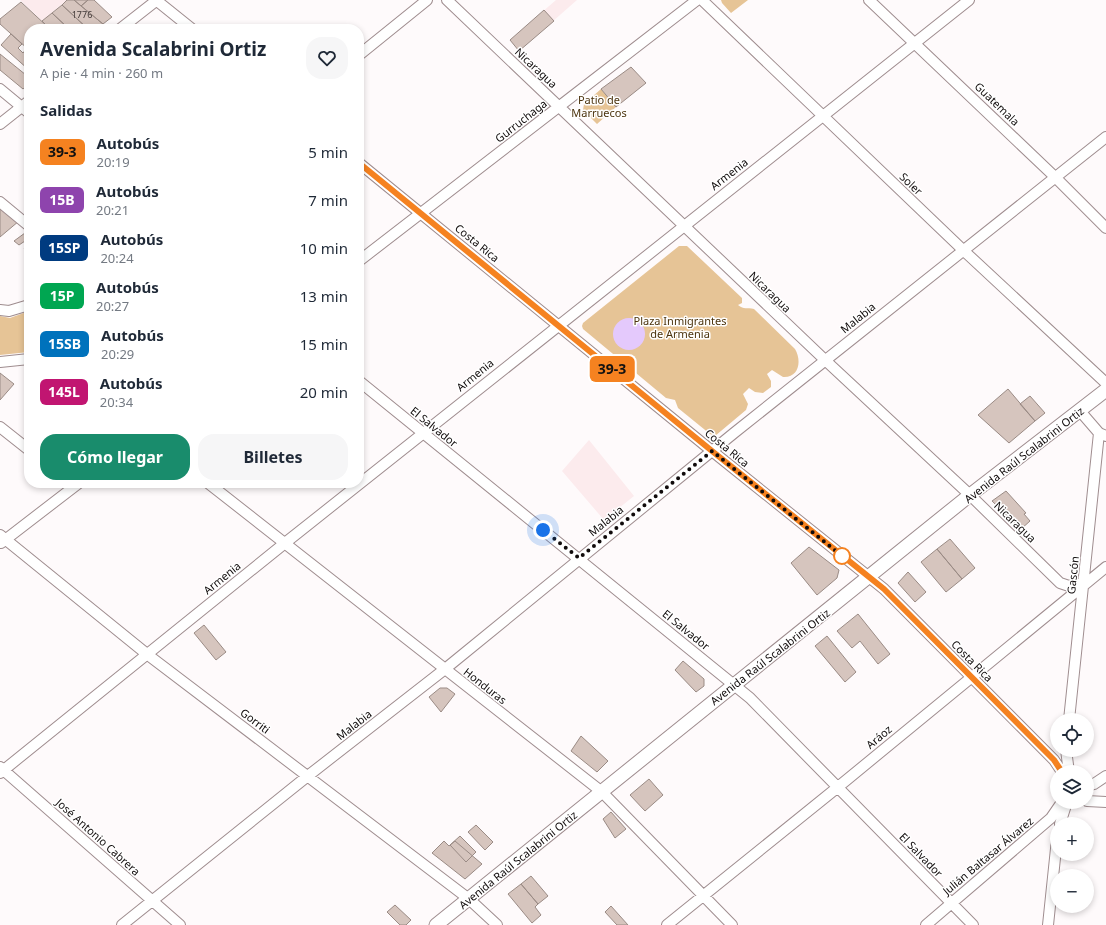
<!DOCTYPE html>
<html lang="es">
<head>
<meta charset="utf-8">
<style>
	:root { --surface:#fff; --page:#f6f6f7; --text:#1f2937; --muted:#747a83; --accent:#198c6c }
	body { margin:0; font-family:"Noto Sans",sans-serif; background:var(--page); color:var(--text); height:100vh; display:flex; flex-direction:column; font-size:15px; white-space:nowrap }
	* { box-sizing:border-box; margin:0 }
	p { font-size:13px; color:var(--muted) }
	.icon { flex:none; width:22px; height:22px; fill:none; stroke:currentColor; stroke-width:2; stroke-linecap:round; stroke-linejoin:round }
	.map { position:relative; flex:1; overflow:hidden }
	.side { position:absolute; left:24px; top:24px; width:340px; height:464px; display:flex; flex-direction:column; background:var(--surface); border-radius:16px; box-shadow:0 2px 6px #0003 }
	.side>* { flex:none }
	.badge { padding:0 8px; border-radius:6px; font-size:14px; line-height:26px }
	.buttons { position:absolute; left:1050px; top:713px; display:grid; gap:8px }
	.buttons a { display:grid; place-items:center; width:44px; height:44px; border-radius:50%; background:var(--surface); box-shadow:0 2px 6px #0003; font-size:20px }
	.you { position:absolute; width:20px; height:20px; margin:-10px; border:3px solid #fff; border-radius:50%; background:#1a73e8; box-shadow:0 0 0 6px #1a73e833 }
	.map>.badge { position:absolute; translate:-50% -50%; box-shadow:0 0 0 2px #fff }
	h2 { padding:0 16px; font-size:15px; line-height:36px }
	.round { display:grid; place-items:center; flex:none; width:42px; height:42px; border-radius:16px; background:var(--page) }
	.overview { display:flex; align-items:center; justify-content:space-between; height:68px; padding:0 16px }
	h1 { font-size:19px; font-weight:700; line-height:30px }
	.cta { display:flex; gap:8px; margin-top:auto; padding:8px 16px }
	.cta a { flex:1; height:46px; border-radius:16px; background:var(--accent); color:#fff; font-size:16px; font-weight:700; line-height:46px; text-align:center }
	.cta a+a { background:var(--page); color:var(--text) }
	ul { padding:0; list-style:none }
	li { display:flex; align-items:center; gap:12px; height:48px; padding:0 16px }
	li div { flex:1 }
	li b { display:block; font-size:15px }
	li em { font-style:normal }
	li .badge { min-width:44px; font-weight:700; text-align:center }
	.map>svg:first-child { display:block }
</style>
</head>
<body>
<div class="map">
<svg width="1106" height="925" viewBox="0 0 1106 925">
	<rect width="100%" height="100%" fill="#fefafb"/>
	<!-- built -->
	<path fill="#fcebed" d="M20,0H67L42,21Z
		M556,0H577L519,51L510,40Z
		M589,440L634,496L604,520L562,471Z"/>
	<!-- green -->
	<path fill="#e6c496" d="M721,0H748L731,13L722,3Z
		M601,89L616,107L597,124L583,110L584,104Z
		M679,246H687L742,298V303L738,305C744,310 747,307 754,309L795,349C802,361 799,378 783,377L772,370L767,374L771,381V387L763,393L755,392L749,388L743,394L748,404L746,410L715,436L710,434L678,408L675,400L666,398L583,329L582,326L583,323Z
		M29,311V352L0,355V316L10,318Z"/>
	<!-- water -->
	<path fill="#e4c9fc" d="M613 334a16 16 0 1 1 32 0a16 16 0 1 1-32 0Z"/>
	<!-- building -->
	<path fill="#d6c5be" stroke="#9a8b85" d="M67,0H74L103,24L97,29H88L62,5Z
		M74,0H88L81,6Z
		M88,0H94L112,17L103,24L81,6Z
		M21,2L50,29H29V50L0,24V19Z
		M62,5L88,29H69L52,13Z
		M544,10L554,21L519,51L510,40Z
		M52,13L69,29H50L42,21Z
		M11,34L22,44L18,48L23,53L27,48L29,50V70L1,45Z
		M0,54L26,75L29,71V84L23,89L0,70Z
		M631,67L646,83L616,107L601,89Z
		M0,205L19,221L0,237Z
		M29,230V253L24,249L28,244L25,241L19,245L14,241Z
		M0,373L14,384L0,400Z
		M1008,389L1035,421L1009,443L978,415Z
		M1030,396L1045,413L1035,421L1020,404Z
		M1006,491L1026,513L1024,514L1030,521L1021,529L992,501Z
		M950,539L975,568L962,579L937,549Z
		M809,547L839,570L837,578L817,595L791,563Z
		M937,549L962,579L946,592L921,562Z
		M908,572L926,592L915,602L898,583Z
		M858,614L890,654L878,664L860,641L852,648L837,631Z
		M204,625L226,652L216,660L194,633Z
		M827,636L856,672L845,682L815,646Z
		M683,661L704,679V686L696,692L675,670Z
		M440,688H447L455,694L441,712L429,697Z
		M581,736L608,761L597,772L571,751Z
		M649,779L663,795L645,811L630,795Z
		M611,812L626,829L615,838L603,819Z
		M476,825L493,842L485,850L468,832Z
		M460,836L476,852L466,862L450,845Z
		M444,841L449,846L455,841L482,864L465,879L432,853Z
		M531,876L548,896L538,904L521,884Z
		M521,884L538,904L535,907L541,915L532,923L508,894Z
		M395,905L411,920L406,925H400L387,912Z
		M611,906L628,925H617L605,912Z"/>
	<g fill="none" stroke-linecap="round" stroke-linejoin="round">
		<!-- minor casing -->
		<g stroke="#9f8d8f" stroke-width="12">
			<path id="minor" d="M156,0L192,29
				M447,0L825,360L970,495L1060,583L1069,586L1084,583
				M702,0L963,250L1106,383
				M869,0L1055,177L1106,228
				M120,29L157,0
				M359,55L427,0
				M0,89L29,113
				M0,124L29,101
				M359,163L712,451L884,589L1054,760L1062,772
				M0,202L29,226
				M359,261L697,0
				M0,310L9,311L29,305
				M0,362L29,359
				M359,381L750,698L973,925
				M1080,411L1099,433L1106,436
				M0,427L29,450
				M208,483L602,792L732,925
				M0,535L148,655L469,899L497,925
				M1,543L79,483
				M1069,720L1099,433
				M1066,750L1069,772
				M0,767L180,925
				M0,773L285,543L969,0
				M1087,786L1094,784L1106,776
				M1087,801L1106,802
				M1060,824L1067,802
				M122,925L309,775L445,669L734,433L1106,137
				M667,925L838,787L1106,567
				M926,925L1051,818L1062,802
				M1048,925L1057,839"/>
		</g>
		<!-- major casing -->
		<g stroke="#9f8d8f" stroke-width="15">
			<path id="major" d="M436,925L970,495L1106,390"/>
		</g>
		<!-- minor -->
		<use href="#minor" stroke="#fff" stroke-width="10"/>
		<!-- major -->
		<use href="#major" stroke="#fff" stroke-width="13"/>
	</g>
	<g fill="none" stroke-linecap="round" stroke-linejoin="round">
		<!-- line casing -->
		<g stroke="#fff" stroke-width="9">
			<path id="line" d="M359,163L712,451L884,589L1054,760L1062,772"/>
		</g>
		<!-- line -->
		<use href="#line" stroke="#f58220" stroke-width="6"/>
		<!-- walk -->
		<path stroke="#100b0b" stroke-width="4" stroke-dasharray="0 7.2" d="M543,530L579,558L712,451L842,556"/>
	</g>
	<!-- markers -->
	<circle fill="#fff" stroke="#f58220" stroke-width="2" cx="842" cy="556" r="8"/>
	<g text-anchor="middle" stroke-width="3" stroke-linejoin="round" paint-order="stroke">
		<!-- number labels -->
		<g font-size="9" fill="#423a38">
			<text x="82" y="18">1776</text>
		</g>
		<!-- street labels -->
		<g font-size="11" fill="#100b0b" stroke="#fff">
			<text transform="translate(536 68) rotate(43)" y="4">Nicaragua</text>
			<text transform="translate(997 104) rotate(44)" y="4">Guatemala</text>
			<text transform="translate(521 121) rotate(-38)" y="4">Gurruchaga</text>
			<text transform="translate(729 174) rotate(-38)" y="4">Armenia</text>
			<text transform="translate(911 184) rotate(44)" y="4">Soler</text>
			<text transform="translate(477 243) rotate(39)" y="4">Costa Rica</text>
			<text transform="translate(770 292) rotate(44)" y="4">Nicaragua</text>
			<text transform="translate(858 318) rotate(-39)" y="4">Malabia</text>
			<text transform="translate(475 375) rotate(-39)" y="4">Armenia</text>
			<text transform="translate(434 427) rotate(39)" y="4">El Salvador</text>
			<text transform="translate(727 448) rotate(39)" y="4">Costa Rica</text>
			<text transform="translate(1024 455) rotate(-38)" y="4">Avenida Raúl Scalabrini Ortiz</text>
			<text transform="translate(606 521) rotate(-39)" y="4">Malabia</text>
			<text transform="translate(1015 522) rotate(44)" y="4">Nicaragua</text>
			<text transform="translate(1073 575) rotate(-84)" y="4">Gascón</text>
			<text transform="translate(222 578) rotate(-39)" y="4">Armenia</text>
			<text transform="translate(686 630) rotate(39)" y="4">El Salvador</text>
			<text transform="translate(770 657) rotate(-38)" y="4">Avenida Raúl Scalabrini Ortiz</text>
			<text transform="translate(972 661) rotate(45)" y="4">Costa Rica</text>
			<text transform="translate(485 686) rotate(38)" y="4">Honduras</text>
			<text transform="translate(255 721) rotate(37)" y="4">Gorriti</text>
			<text transform="translate(354 725) rotate(-38)" y="4">Malabia</text>
			<text transform="translate(879 737) rotate(-40)" y="4">Aráoz</text>
			<text transform="translate(98 837) rotate(42)" y="4">José Antonio Cabrera</text>
			<text transform="translate(921 855) rotate(46)" y="4">El Salvador</text>
			<text transform="translate(988 856) rotate(-40)" y="4">Julián Baltasar Álvarez</text>
			<text transform="translate(518 860) rotate(-39)" y="4">Avenida Raúl Scalabrini Ortiz</text>
		</g>
		<!-- park labels -->
		<g font-size="11" fill="#4b330d" stroke="#fff">
			<text x="599" y="104">Patio de<tspan x="599" dy="13">Marruecos</tspan></text>
			<text x="680" y="325">Plaza Inmigrantes<tspan x="680" dy="13">de Armenia</tspan></text>
		</g>
	</g>
</svg>
<div class="buttons">
<a><svg class="icon" aria-label="locate" viewBox="0 0 24 24"><circle cx="12" cy="12" r="6"/><path d="M12 2v4M12 18v4M2 12h4M18 12h4"/></svg></a>
<a><svg class="icon" aria-label="layers" viewBox="0 0 24 24"><path d="M12 4l9 5-9 5-9-5zM3 14l9 5 9-5"/></svg></a>
<a>+</a>
<a>−</a>
</div>
<div class="you" style="left:543px;top:530px"></div>
<b class="badge" style="left:612px;top:369px;background:#f58220;color:#111">39-3</b>
<section class="side">
<div class="overview"><div><h1>Avenida Scalabrini Ortiz</h1><p>A pie · 4 min · 260 m</p></div><a class="round"><svg class="icon" aria-label="heart" viewBox="0 0 24 24"><path d="M12 20l-8-8c-3-5 5-10 8-4 3-6 11-1 8 4z"/></svg></a></div>
<h2>Salidas</h2>
<ul>
<li><span class="badge" style="background:#f58220;color:#111">39-3</span><div><b>Autobús</b><p>20:19</p></div><em>5 min</em></li>
<li><span class="badge" style="background:#8e44ad;color:#fff">15B</span><div><b>Autobús</b><p>20:21</p></div><em>7 min</em></li>
<li><span class="badge" style="background:#003b80;color:#fff">15SP</span><div><b>Autobús</b><p>20:24</p></div><em>10 min</em></li>
<li><span class="badge" style="background:#00a651;color:#fff">15P</span><div><b>Autobús</b><p>20:27</p></div><em>13 min</em></li>
<li><span class="badge" style="background:#0072bc;color:#fff">15SB</span><div><b>Autobús</b><p>20:29</p></div><em>15 min</em></li>
<li><span class="badge" style="background:#c11571;color:#fff">145L</span><div><b>Autobús</b><p>20:34</p></div><em>20 min</em></li>
</ul>
<div class="cta"><a>Cómo llegar</a><a>Billetes</a></div>
</section>
</div>
</body>
</html>
